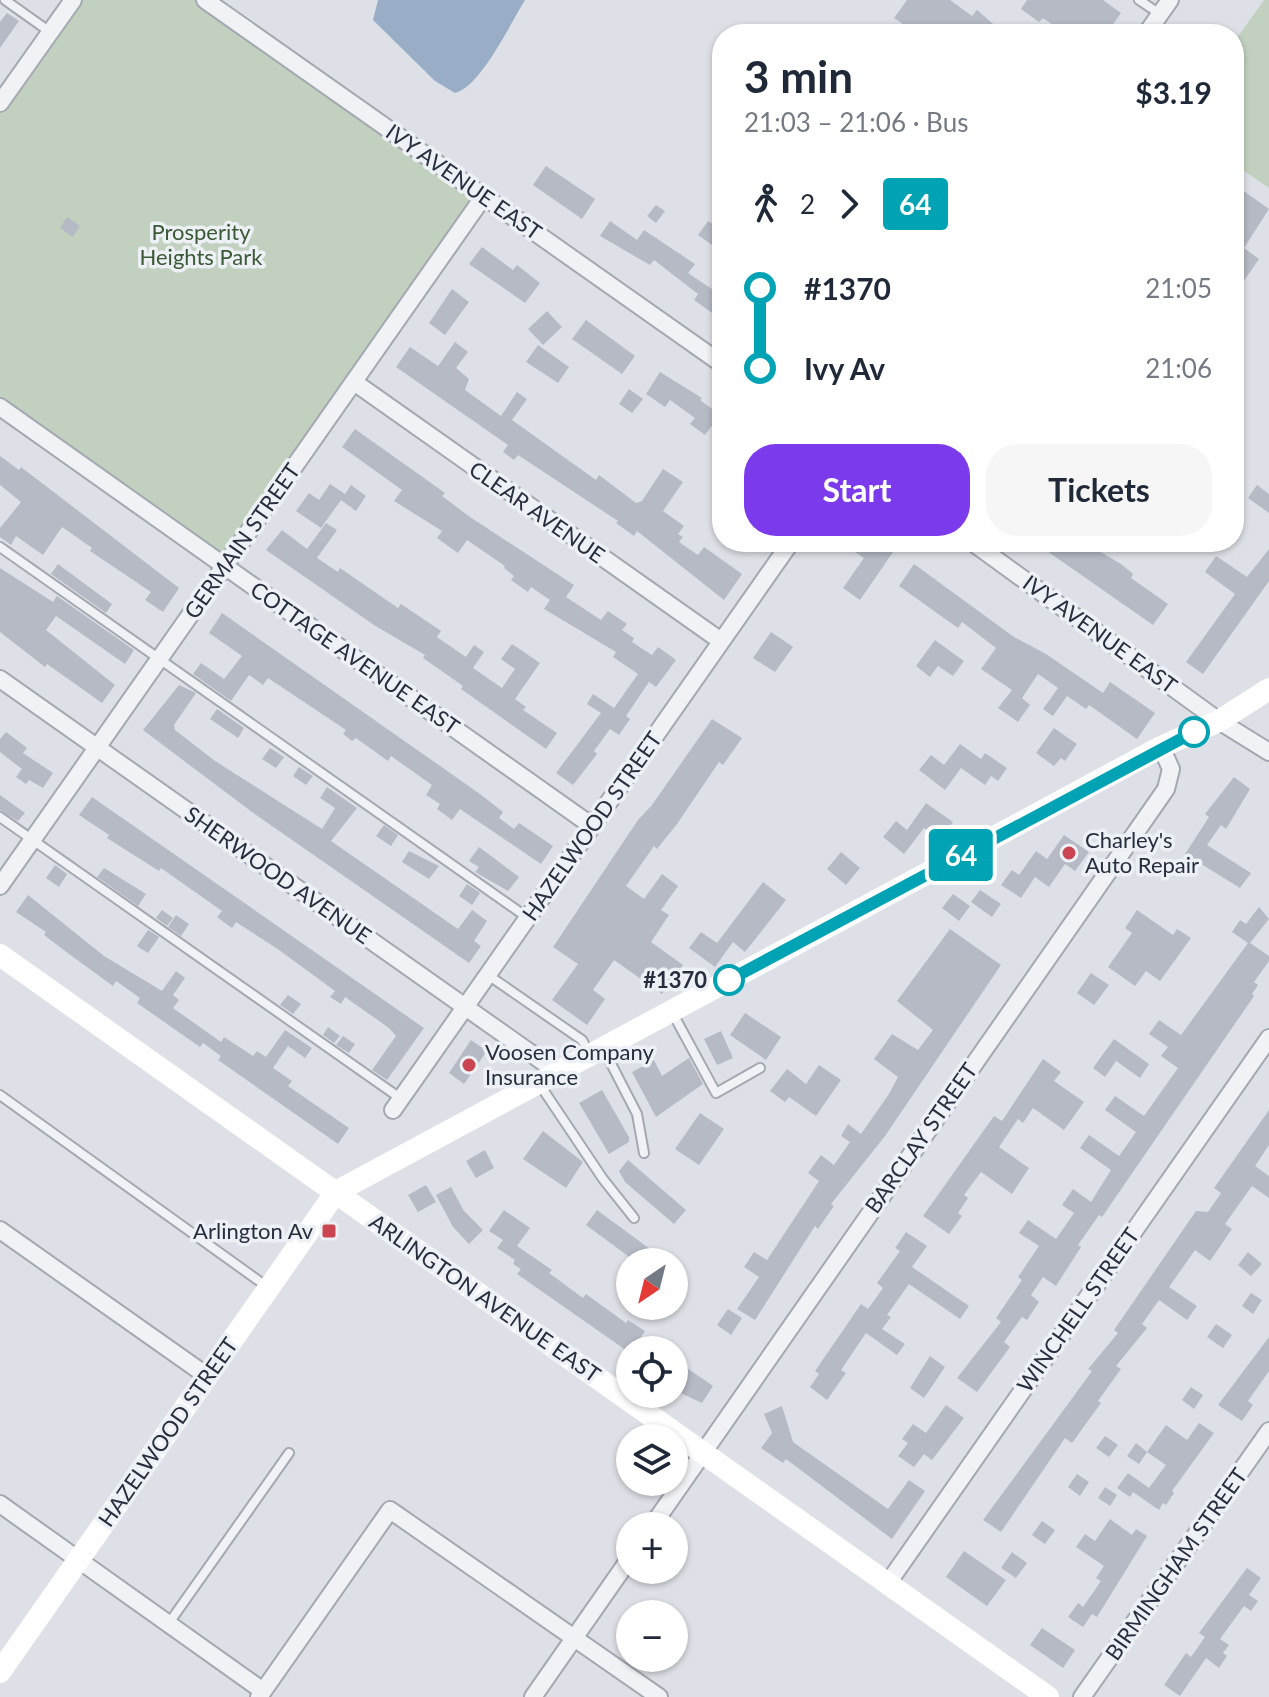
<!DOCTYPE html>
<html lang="en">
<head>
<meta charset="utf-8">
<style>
	:root { --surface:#fff; --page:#f6f6f7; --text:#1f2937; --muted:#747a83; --accent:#7c3aed }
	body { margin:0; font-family:Lato,sans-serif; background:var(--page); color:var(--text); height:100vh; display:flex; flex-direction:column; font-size:30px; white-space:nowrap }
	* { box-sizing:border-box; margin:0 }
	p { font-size:26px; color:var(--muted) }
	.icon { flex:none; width:44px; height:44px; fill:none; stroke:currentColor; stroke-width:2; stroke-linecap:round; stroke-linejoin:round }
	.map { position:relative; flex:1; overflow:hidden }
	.drawer { position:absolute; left:712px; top:24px; width:532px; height:528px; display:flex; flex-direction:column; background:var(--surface); border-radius:32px; box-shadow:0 2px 6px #0004 }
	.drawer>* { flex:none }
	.badge { padding:0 16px; border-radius:6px; font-size:28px; line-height:52px }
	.needle { width:52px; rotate:215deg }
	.fabs { position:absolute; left:616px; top:1248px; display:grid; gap:16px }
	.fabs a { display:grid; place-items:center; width:72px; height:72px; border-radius:50%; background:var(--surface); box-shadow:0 2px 6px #0004; font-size:40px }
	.map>.badge { position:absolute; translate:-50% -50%; box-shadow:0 0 0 4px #fff }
	.legs { display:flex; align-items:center; gap:12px; height:88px; padding:0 32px; font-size:26px }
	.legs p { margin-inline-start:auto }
	.overview { display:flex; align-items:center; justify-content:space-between; height:136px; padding:0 32px }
	h1 { font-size:44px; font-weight:700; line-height:60px }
	.cta { display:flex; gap:16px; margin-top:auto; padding:16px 32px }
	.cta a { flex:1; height:92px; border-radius:32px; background:var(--accent); color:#fff; font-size:32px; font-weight:700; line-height:92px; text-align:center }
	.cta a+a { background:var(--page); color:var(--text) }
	ul { padding:0 32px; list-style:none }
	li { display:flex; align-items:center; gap:28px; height:80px; font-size:30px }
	li i { display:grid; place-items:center; width:12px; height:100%; margin:0 10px; background:currentColor }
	li i::after { content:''; width:20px; height:20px; margin:-10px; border:6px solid; border-radius:50%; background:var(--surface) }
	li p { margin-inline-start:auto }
	li:first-child i { background:linear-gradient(#0000 50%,currentColor 0) }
	li:last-child i { background:linear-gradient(currentColor 50%,#0000 0) }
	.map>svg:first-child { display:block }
</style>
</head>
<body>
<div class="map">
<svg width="1269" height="1697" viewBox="0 0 1269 1697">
	<rect width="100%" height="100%" fill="#dde1e7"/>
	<!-- green -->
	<path fill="#c2d1bf" d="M73,0H205L484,196L225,566L0,400V103Z
		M1264,0H1269V188L1234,164V42Z"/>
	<!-- water -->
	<path fill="#99adc7" d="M378,0H525C510,24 481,86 455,93L435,81L373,20Z"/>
	<!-- building -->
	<path fill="#b5bac4" d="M907,0H950L972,16L977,10L1005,34H931L919,25L914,32L894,18Z
		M1027,0H1103L1121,13L1106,34H1066L1043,18L1039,22L1021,9Z
		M7,13L19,21L0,48V22Z
		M546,166L595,199L582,219L533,185Z
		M1234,184L1269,209L1244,248L1259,259L1234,295Z
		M656,205L665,211L656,223L647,216Z
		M67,217L80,226L73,237L60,228Z
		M610,221L637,240L644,230L695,264L688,273L722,296V320L694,300L698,294L654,260L650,265L600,236Z
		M708,221L722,230L715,247L698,235Z
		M482,247L513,270L517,265L540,283L525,303L469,264Z
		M452,289L469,302L445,335L429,323Z
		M547,311L562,327L543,345L528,329Z
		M586,320L635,356L622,374L572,339Z
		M455,342L468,352L456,368L469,379L465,390L501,416L517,392L527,399L512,420L596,480L599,475L636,503L642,501L663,469L683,482L663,511L684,526L678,534L683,537L679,542L698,555L704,547L742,574L724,600L637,531L634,536L616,523L618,521L518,455L514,460L503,452L508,445L396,367L410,347L438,366Z
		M538,345L569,367L558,383L526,362Z
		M660,372L702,398L700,400L720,415L705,435L690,424L695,418L670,400L665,407L646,394Z
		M629,389L643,399L632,413L619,404Z
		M355,429L445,493L442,496L470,517L574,585L566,597L601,620L608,611L627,624L622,630L634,638L632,642L652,655L658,647L676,660L656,687L649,682L626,716L630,719L619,735L610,729L594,751L597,754L573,785L556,773L601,713L587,704L593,694L614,708L638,674L613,657L616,652L544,609L550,600L531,587L528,592L511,580L514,576L504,568L505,566L467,540L458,553L437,538L442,531L394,501L402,490L342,447Z
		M0,456L19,470L21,467L179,588L163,612L145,600L151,592L90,551L92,548L62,527L43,555L16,536L11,545L0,537V528L21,502L0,485Z
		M330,484L345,494L351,485L366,496L356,511L341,500L321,528L296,511L309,493L319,500Z
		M1257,485L1269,494V513L1248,498Z
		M326,523L337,530L317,558L338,572L340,568L398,608L401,604L441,631L437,637L466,657L474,645L484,652L473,668L502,688L515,669L501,659L512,644L540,663L515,699L526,707L523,710L557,733L546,749L461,689L463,686L423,658L425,655L374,625L266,550L282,530L307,549Z
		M840,542H880L893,552L860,600L843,588L864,558Z
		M1034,542H1084L1121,564L1133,574L1131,578L1168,604L1153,625Z
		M1269,549V581L1203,674L1186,662L1235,594L1205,572L1216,556L1247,577Z
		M58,564L112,604L106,613L51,574Z
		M914,564L1014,637L1046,654L1103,693L1110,682L1155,713L1137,739L1089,705L1086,709L1067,696L1053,716L1043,709L1058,688L1038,674L1022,698L1030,705L1018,722L998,708L1012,690L981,669L996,648L962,622L958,628L899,586Z
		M0,568L53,602L57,596L134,650L125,664L56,616L46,630L115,685L102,703L47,664L45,667L0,632Z
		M222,613L480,794L503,812L499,818L514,829L519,823L553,846L541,864L460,809L452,820L437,809L440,804L426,795L432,785L391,756L388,761L356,738L352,741L343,734L346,730L268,678L263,685L249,675L231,701L193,674L201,663L224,679L242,656L209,633Z
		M771,632L793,647L775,672L753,658Z
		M935,640L964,661L953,676L938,666L930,677L916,666Z
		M179,685L196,693L174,725L175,730L215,761L322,829L335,808L320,798L327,787L357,808L331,841L458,929L472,910L487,921L474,941L481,946L469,963L252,812L143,730Z
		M217,709L244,728L238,738L210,719Z
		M712,719L742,738L723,765L719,762L677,824L657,849L654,846L626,886L644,899L662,874L678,886L661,910L669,915L651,942L683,965L662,994L614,960L593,990L605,999L587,1025L552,1000L578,964L553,947L638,820L652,805Z
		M1054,728L1077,744L1065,761L1061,758L1054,766L1036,753Z
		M6,732L27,748L23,753L53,773L43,788L29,780L26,784L16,777L22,769L0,752V739Z
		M960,744L981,759L985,753L1007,768L998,781L991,776L985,785L961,768L945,790L919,770L931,755L944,765Z
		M270,748L284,757L276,768L262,759Z
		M299,767L313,776L306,785L293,776Z
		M1234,777L1250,789L1226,829L1221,825L1207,845L1251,873L1240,888L1185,854L1209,817L1205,814Z
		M0,795L25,813L18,821L0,810Z
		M92,797L424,1028L387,1080L372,1070L396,1036L389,1028L345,997L341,1004L330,997L335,991L279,950L236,922L232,928L217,917L222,911L161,868L159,871L107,838L109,835L79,815Z
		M926,803L953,822L945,833L940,829L935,836L924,828L904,854L883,837L896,821L907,830Z
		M384,825L398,835L391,846L376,836Z
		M1064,835L1089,852L1075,871L1065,864L1049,887L1035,877L1021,898L1001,885L1012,870L1019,875L1036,851L1047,859Z
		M479,847L519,877L508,891L475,872L479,867L469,861Z
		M409,851L439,866L429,879L402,862Z
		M841,852L860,868L846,885L827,869Z
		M55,865L67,874L59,887L46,878Z
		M104,868L146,894L138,906L97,877Z
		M763,882L786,900L745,952L733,942L715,967L689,948L701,932L717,943Z
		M467,884L480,893L472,905L459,896Z
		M980,890L1001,904L992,917L971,902Z
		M953,894L970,906L959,921L942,908Z
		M28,895L104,956L162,991L176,971L185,978L173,995L179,1000L173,1008L221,1042L224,1037L253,1056L257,1051L266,1057L285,1030L312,1048L305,1058L288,1046L273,1068L292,1081L288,1086L349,1128L338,1144L218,1060L221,1056L203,1043L200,1047L137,1003L140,998L116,981L113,986L69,954L44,935L46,932L16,912Z
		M1259,907L1269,919L1250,943L1269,956V961L1254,982L1258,985L1252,994L1254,996L1102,1217L1099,1215L1078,1245L1081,1247L1056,1286L1043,1277L1031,1295L1039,1302L1027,1320L1022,1317L1004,1342L1010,1347L977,1392L957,1378L1001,1322L996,1318L1022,1280L1018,1277L1039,1246L1019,1233L1028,1220L1056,1239L1074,1213L1062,1205L1073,1189L1091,1202L1111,1170L1080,1148L1089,1135L1119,1156L1136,1132L1105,1110L1115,1096L1144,1116L1178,1068L1161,1056L1168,1047L1149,1034L1159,1020L1181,1035L1248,943L1232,932L1240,920L1246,924Z
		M162,910L173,918L167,926L156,918Z
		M1137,910L1173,935L1177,929L1191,938L1160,981L1146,971L1135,986L1108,967L1132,933L1125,928Z
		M176,915L189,924L181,936L168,927Z
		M950,929L1001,965L885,1136L831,1204L834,1206L818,1229L815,1226L755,1320L737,1309L759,1277L744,1267L754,1252L767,1260L819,1181L808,1173L821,1155L834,1165L850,1142L841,1136L848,1124L861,1134L889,1094L898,1077L874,1059L892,1034L918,1050L933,1030L897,1001Z
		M148,930L159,937L148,953L137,946Z
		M1091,973L1109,985L1094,1005L1077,993Z
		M288,995L301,1004L293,1014L280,1005Z
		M745,1013L781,1037L766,1060L730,1035Z
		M328,1027L340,1036L334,1043L323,1035Z
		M721,1031L733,1058L717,1065L704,1039Z
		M343,1036L355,1044L349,1053L336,1045Z
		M1114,1039L1149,1064L1140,1078L1116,1061L1105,1077L1093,1068Z
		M471,1040L487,1051L464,1084L449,1073Z
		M689,1058L703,1084L656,1117L632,1072L654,1060L662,1076Z
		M1043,1059L1061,1072L1054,1081L1084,1102L1064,1130L1033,1108L1023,1123L1018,1119L999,1147L1029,1168L1012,1194L981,1172L964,1195L968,1198L958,1213L962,1216L949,1234L923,1216L994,1116L1002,1121Z
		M819,1065L841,1080L816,1116L789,1097L785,1102L770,1091L787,1069L806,1084Z
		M602,1090L629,1137V1142L609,1154L579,1103Z
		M1269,1110V1145L1255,1166L1269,1176V1198L1252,1186L1225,1224L1232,1229L1210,1261L1195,1250L1169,1287L1197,1306L1187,1320L1159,1300L1142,1324L1147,1328L1116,1366L1121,1369L1098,1401L1101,1403L1072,1443L1065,1438L1001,1532L983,1520L1092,1371L1088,1369L1118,1333L1114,1330L1196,1211L1208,1212L1221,1193L1214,1188Z
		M700,1113L724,1129L699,1165L675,1149Z
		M543,1131L583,1162L566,1188L523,1159Z
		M485,1150L494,1168L476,1178L466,1161Z
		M628,1160L686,1210L674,1224L625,1182L619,1171Z
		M426,1185L436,1202L418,1212L408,1195Z
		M451,1187L464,1211L483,1230L469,1244L453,1227L436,1195Z
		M504,1210L530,1228L517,1246L552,1270L549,1273L583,1298L586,1294L626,1323L628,1320L645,1331L630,1353L517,1274L521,1269L513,1264L515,1260L497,1248L503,1240L489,1231Z
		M597,1210L654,1252L647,1262H636L586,1225Z
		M906,1232L927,1246L912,1267L969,1306L960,1319L909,1284L887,1315L891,1317L882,1329L905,1344L897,1355L866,1333L841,1370L846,1373L827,1400L810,1387L819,1374L815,1371L861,1304L868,1309L883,1288L877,1283L900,1251L895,1248Z
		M1248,1252L1262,1264L1251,1276L1238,1265Z
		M1251,1293L1262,1300L1253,1314L1242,1306Z
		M728,1309L742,1318L731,1335L717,1325Z
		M1216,1324L1232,1335L1223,1348L1207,1337Z
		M1269,1337V1371L1248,1401L1253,1405L1242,1421L1218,1405Z
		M930,1356L945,1367L924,1398L910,1388Z
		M674,1359L713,1386L702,1403L674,1390Z
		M1191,1387L1203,1395L1194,1409L1182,1400Z
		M946,1405L964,1418L932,1460L924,1454L914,1467L898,1456L908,1443L902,1439L913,1424L926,1433Z
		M782,1406L793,1442L888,1509L909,1480L925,1491L892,1539L786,1459L783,1463L761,1448L772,1433L764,1414Z
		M1199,1423L1214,1433L1172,1491L1174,1493L1166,1505L1163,1503L1159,1510L1133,1492L1130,1497L1117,1488L1128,1473L1149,1488L1166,1465L1147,1452L1139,1464L1127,1456L1136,1443L1147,1452L1166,1425L1187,1440Z
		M1105,1436L1118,1445L1109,1457L1096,1448Z
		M1077,1474L1089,1482L1080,1496L1068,1487Z
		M1105,1487L1117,1495L1110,1506L1098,1498Z
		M1110,1519L1132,1535L1136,1529L1147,1536L1097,1617L1092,1614L1083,1627L1068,1617L1078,1603L1083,1607L1101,1581L1096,1578L1104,1566L1076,1547L1085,1534L1095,1541Z
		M1042,1521L1055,1530L1045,1544L1032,1535Z
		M964,1551L1006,1580L987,1606L946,1577Z
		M1012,1552L1027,1563L1016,1578L1001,1568Z
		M1247,1568L1261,1578L1249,1595L1258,1601L1251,1611L1244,1606L1220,1639L1229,1645L1223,1653L1227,1656L1219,1668L1206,1658L1180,1696L1164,1685L1186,1653L1191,1657L1205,1637L1199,1633Z
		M1042,1628L1075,1650L1063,1668L1030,1645Z"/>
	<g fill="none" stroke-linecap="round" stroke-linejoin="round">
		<!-- lane casing -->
		<g stroke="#a3a8b1" stroke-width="12">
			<path id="lane" d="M5,0L50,32
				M1139,0L1160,14
				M0,547L528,918
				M0,817L400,1098
				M488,975L582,1040L589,1053
				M672,1012L716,1093L760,1068
				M604,1050L637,1114L644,1153
				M540,1085L603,1179L634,1218
				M0,1095L266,1286
				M169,1623L289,1453"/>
		</g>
		<!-- street casing -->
		<g stroke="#a3a8b1" stroke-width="20">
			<path id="street" d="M205,0L722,364
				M1146,34L1170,0
				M0,103L73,0
				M354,382L721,641
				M0,407L592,826
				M972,542L1219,721L1269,752
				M0,679L556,1071
				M0,886L484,196
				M393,1110L791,542
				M0,1230L207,1376
				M0,1504L263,1691
				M652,1526L1166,789L1171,769L1161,747
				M888,1583L1269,1038
				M259,1697L390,1510L659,1697
				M533,1697L630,1558
				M1082,1697L1269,1431"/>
		</g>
		<!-- lane -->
		<use href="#lane" stroke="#f0f2f5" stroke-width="8"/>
		<!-- street -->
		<use href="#street" stroke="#f0f2f5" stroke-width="16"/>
		<!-- secondary -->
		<path stroke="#fff" stroke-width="22" d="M0,955L1048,1697
			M0,1672L336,1192L1161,747L1219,721L1269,689"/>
	</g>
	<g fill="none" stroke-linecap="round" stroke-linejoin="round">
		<!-- line-1 casing -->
		<g stroke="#fff" stroke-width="18">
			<path id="line-1" d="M729,980L1194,732"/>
		</g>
		<!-- line-1 -->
		<use href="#line-1" stroke="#00a3b4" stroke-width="12"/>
	</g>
	<!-- markers -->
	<g fill="#fff" stroke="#00a3b4" stroke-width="4">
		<circle cx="1194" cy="732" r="14"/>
		<circle cx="729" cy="980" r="14"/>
	</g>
	<g fill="#cb4451" stroke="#edf0f5" stroke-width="3">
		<circle cx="1069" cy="853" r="8"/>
		<circle cx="469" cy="1065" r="8"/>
		<rect x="321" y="1223" width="16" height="16" rx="4"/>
	</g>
	<g text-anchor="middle" stroke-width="7" stroke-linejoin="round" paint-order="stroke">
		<!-- street labels -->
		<g font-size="22" fill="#272e3d" stroke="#edf0f5">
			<text transform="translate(464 182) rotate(35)" y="8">IVY AVENUE EAST</text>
			<text transform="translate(537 512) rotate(35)" y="8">CLEAR AVENUE</text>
			<text transform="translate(242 541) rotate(-55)" y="8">GERMAIN STREET</text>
			<text transform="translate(1100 634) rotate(36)" y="8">IVY AVENUE EAST</text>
			<text transform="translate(355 658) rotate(35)" y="8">COTTAGE AVENUE EAST</text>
			<text transform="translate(592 826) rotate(-55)" y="8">HAZELWOOD STREET</text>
			<text transform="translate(278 875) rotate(35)" y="8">SHERWOOD AVENUE</text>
			<text transform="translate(921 1138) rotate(-55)" y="8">BARCLAY STREET</text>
			<text transform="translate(485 1298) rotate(35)" y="8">ARLINGTON AVENUE EAST</text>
			<text transform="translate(1078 1310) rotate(-55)" y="8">WINCHELL STREET</text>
			<text transform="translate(168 1432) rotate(-55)" y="8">HAZELWOOD STREET</text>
			<text transform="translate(1176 1564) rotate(-55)" y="8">BIRMINGHAM STREET</text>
		</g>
		<!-- park labels -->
		<g font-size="22" fill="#3a5935" stroke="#edf0f5">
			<text x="201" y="240">Prosperity<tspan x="201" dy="25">Heights Park</tspan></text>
		</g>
		<!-- poi labels -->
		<g font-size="22" fill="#272e3d" stroke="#edf0f5" text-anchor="start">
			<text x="1085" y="848">Charley's<tspan x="1085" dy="25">Auto Repair</tspan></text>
			<text x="485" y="1060">Voosen Company<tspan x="485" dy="25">Insurance</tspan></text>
			<text x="313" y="1239" text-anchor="end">Arlington Av</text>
		</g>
		<!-- stop labels -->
		<g font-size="22" font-weight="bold" fill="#272e3d" stroke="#edf0f5" text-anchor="end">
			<text x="707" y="988">#1370</text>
		</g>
	</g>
</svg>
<div class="fabs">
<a><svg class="needle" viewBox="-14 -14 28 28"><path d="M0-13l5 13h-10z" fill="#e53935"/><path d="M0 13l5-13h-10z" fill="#747a83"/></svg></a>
<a><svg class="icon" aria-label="locate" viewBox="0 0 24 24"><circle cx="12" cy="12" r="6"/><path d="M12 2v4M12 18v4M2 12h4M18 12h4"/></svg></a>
<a><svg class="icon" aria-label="layers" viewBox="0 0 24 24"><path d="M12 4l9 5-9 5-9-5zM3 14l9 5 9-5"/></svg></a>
<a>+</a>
<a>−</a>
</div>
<b class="badge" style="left:961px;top:855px;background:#00a3b4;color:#fff">64</b>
<section class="drawer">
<div class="overview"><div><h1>3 min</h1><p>21:03 – 21:06 · Bus</p></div><b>$3.19</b></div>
<div class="legs"><svg class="icon" aria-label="walk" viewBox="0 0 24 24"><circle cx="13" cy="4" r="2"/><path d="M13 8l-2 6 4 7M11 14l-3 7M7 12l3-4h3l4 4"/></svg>2<svg class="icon" aria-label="forward" viewBox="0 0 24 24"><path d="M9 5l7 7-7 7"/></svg><b class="badge" style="background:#00a3b4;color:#fff">64</b></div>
<ul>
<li><i style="color:#00a3b4"></i><b>#1370</b><p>21:05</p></li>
<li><i style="color:#00a3b4"></i><b>Ivy Av</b><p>21:06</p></li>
</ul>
<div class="cta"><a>Start</a><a>Tickets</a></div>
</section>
</div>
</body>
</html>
